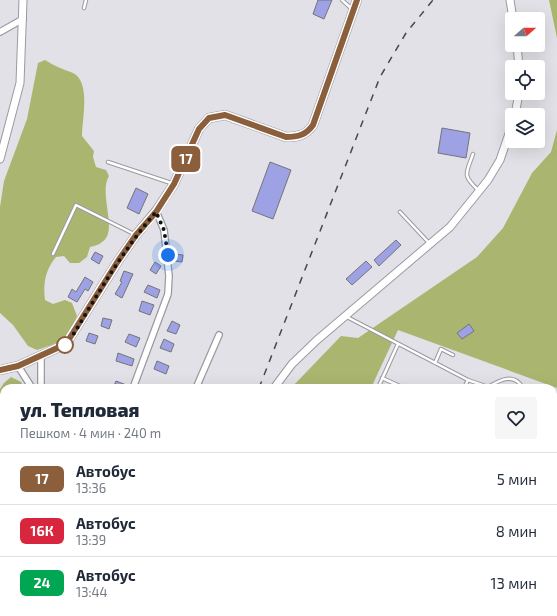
<!DOCTYPE html>
<html lang="ru">
<head>
<meta charset="utf-8">
<style>
	:root { --surface:#fff; --page:#f6f6f7; --text:#1f2937; --muted:#747a83; --line:#e0e1e3 }
	body { margin:0; font-family:"Exo 2",sans-serif; background:var(--page); color:var(--text); height:100vh; display:flex; flex-direction:column; font-size:15px; white-space:nowrap }
	* { box-sizing:border-box; margin:0 }
	p { font-size:13px; color:var(--muted) }
	.icon { flex:none; width:22px; height:22px; fill:none; stroke:currentColor; stroke-width:2; stroke-linecap:round; stroke-linejoin:round }
	.map { position:relative; flex:1; overflow:hidden }
	.drawer { position:absolute; left:0px; top:384px; width:557px; height:232px; display:flex; flex-direction:column; background:var(--surface); border-radius:12px 12px 0 0; box-shadow:0 4px 16px #0002 }
	.drawer>* { flex:none }
	.badge { padding:0 8px; border-radius:6px; font-size:14px; line-height:26px }
	.needle { width:26px; rotate:70deg }
	.controls { position:absolute; left:505px; top:12px; display:grid; gap:8px }
	.controls a { display:grid; place-items:center; width:40px; height:40px; border-radius:4px; background:var(--surface); box-shadow:0 4px 16px #0002; font-size:20px }
	.you { position:absolute; width:20px; height:20px; margin:-10px; border:3px solid #fff; border-radius:50%; background:#1a73e8; box-shadow:0 0 0 6px #1a73e833 }
	.map>.badge { position:absolute; translate:-50% -50%; box-shadow:0 0 0 2px #fff }
	.round { display:grid; place-items:center; flex:none; width:42px; height:42px; border-radius:4px; background:var(--page) }
	.summary { display:flex; align-items:center; justify-content:space-between; height:68px; padding:0 20px }
	h1 { font-size:19px; font-weight:800; line-height:30px }
	ul { padding:0; list-style:none }
	li { display:flex; align-items:center; gap:12px; height:52px; padding:0 20px; border-top:1px solid var(--line) }
	li div { flex:1 }
	li b { display:block; font-size:15px }
	li em { font-style:normal }
	li .badge { min-width:44px; font-weight:700; text-align:center }
	.map>svg:first-child { display:block }
</style>
</head>
<body>
<div class="map">
<svg width="557" height="616" viewBox="0 0 557 616">
	<rect width="100%" height="100%" fill="#e1e1e7"/>
	<!-- forest -->
	<path fill="#aab66f" d="M549,0H557V38Z
		M45,60C54,66 63,69 73,73C91,82 82,119 82,136L94,151L93,157L96,167L106,170L109,176C98,193 119,232 102,242C99,245 94,246 90,247L87,257L79,263H70L64,256L56,257C45,270 43,284 45,300L53,304L65,300L72,303L77,316C66,341 63,341 37,350L28,346L13,325L0,313V207L4,181L27,119L38,63Z
		M557,130V388L398,330L371,388H291L341,336L358,338L477,257L503,228L532,173L551,152Z
		M11,377L21,382L24,388H4V445L0,463V389L4,383Z"/>
	<!-- building -->
	<path fill="#9ea1e3" stroke="#737479" d="M318,0H332L324,19L313,14Z
		M442,128L470,133L466,158L438,153Z
		M270,162L291,170L273,219L252,211Z
		M136,188L148,194L139,214L127,208Z
		M396,240L401,245L379,266L374,260Z
		M95,252L103,256L99,264L91,259Z
		M174,254L183,255L182,262L173,261Z
		M366,261L372,267L352,285L346,279Z
		M155,262L161,266L156,274L150,270Z
		M124,271L133,274L122,298L115,294L122,282L120,281Z
		M85,277L93,282L88,291L85,289L77,302L68,297L72,289L76,292Z
		M148,285L160,290L157,298L144,292Z
		M142,301L154,305L150,315L139,311Z
		M103,318L112,320L109,329L101,326Z
		M172,321L180,325L176,334L167,331Z
		M469,324L474,331L462,339L457,333Z
		M89,333L98,336L95,344L86,341Z
		M129,334L140,338L136,347L125,342Z
		M164,339L174,344L171,352L160,348Z
		M118,353L134,359L132,366L116,361Z
		M157,361L169,366L166,374L154,369Z
		M116,381L129,386V388H113Z"/>
	<g fill="none" stroke-linecap="round" stroke-linejoin="round">
		<!-- service casing -->
		<g stroke="#9a9ba0" stroke-width="4.5">
			<path id="service" d="M342,0L352,9
				M84,8L86,0
				M473,154C466,174 462,175 478,190
				M108,162L171,183
				M400,212L430,244
				M53,254L76,205L134,234
				M347,317L468,380L488,387C500,380 514,372 523,388
				M435,363L441,349L453,355
				M382,378L404,388
				M378,388L398,344
				M464,388L468,380
				M553,436L557,439
				M553,554L557,527
				M553,607H557
				M443,612L445,616
				M281,616L282,612
				M348,616L350,612
				M357,616L359,612
				M385,616L387,612
				M418,616L420,612
				M467,616L468,612
				M494,616L536,612
				M543,616L544,612"/>
		</g>
		<!-- minor casing -->
		<g stroke="#9a9ba0" stroke-width="8">
			<path id="minor" d="M0,32L23,19
				M18,366L32,388
				M41,388V356
				M133,388L168,294L169,276L164,230L156,211
				M196,388L219,335
				M0,569L4,561
				M553,579H557
				M37,616L39,612
				M142,616L143,612"/>
		</g>
		<!-- tertiary casing -->
		<g stroke="#9a9ba0" stroke-width="9">
			<path id="tertiary" d="M510,0L513,19
				M517,45L519,67
				M515,115L519,93
				M0,159L20,83L23,0
				M274,388L292,364L317,340L450,227L488,180L500,160L512,125
				M182,616L183,612"/>
		</g>
		<!-- secondary casing -->
		<g stroke="#9a9ba0" stroke-width="10">
			<path id="secondary" d="M0,370L18,366L66,344L118,261L136,235L156,211L174,184L199,129L209,118L225,115L286,137C298,137 306,135 313,125L357,0"/>
		</g>
		<!-- service -->
		<use href="#service" stroke="#fff" stroke-width="2.5"/>
		<!-- minor -->
		<use href="#minor" stroke="#fff" stroke-width="5.5"/>
		<!-- tertiary -->
		<use href="#tertiary" stroke="#fff" stroke-width="7"/>
		<!-- secondary -->
		<use href="#secondary" stroke="#fff" stroke-width="8"/>
		<!-- rail -->
		<path stroke="#48484b" stroke-width="1.5" stroke-dasharray="7 7" stroke-linecap="butt" d="M259,388L380,77L406,33L433,0
			M171,616L172,612"/>
	</g>
	<g fill="none" stroke-linecap="round" stroke-linejoin="round">
		<!-- line casing -->
		<g stroke="#fff" stroke-width="9">
			<path id="line" d="M0,370L18,366L66,344L118,261L136,235L156,212L174,184L199,129L209,118L225,115L286,137C298,137 306,135 313,125L357,0"/>
		</g>
		<!-- line -->
		<use href="#line" stroke="#8b5e3c" stroke-width="6"/>
		<!-- walk -->
		<path stroke="#121214" stroke-width="4" stroke-dasharray="0 7.2" d="M65,345L73,335C99,292 123,250 156,212L164,230L168,255"/>
	</g>
	<!-- markers -->
	<circle fill="#fff" stroke="#8b5e3c" stroke-width="2" cx="65" cy="345" r="8"/>
</svg>
<div class="controls">
<a><svg class="needle" viewBox="-14 -14 28 28"><path d="M0-13l5 13h-10z" fill="#e53935"/><path d="M0 13l5-13h-10z" fill="#747a83"/></svg></a>
<a><svg class="icon" aria-label="locate" viewBox="0 0 24 24"><circle cx="12" cy="12" r="6"/><path d="M12 2v4M12 18v4M2 12h4M18 12h4"/></svg></a>
<a><svg class="icon" aria-label="layers" viewBox="0 0 24 24"><path d="M12 4l9 5-9 5-9-5zM3 14l9 5 9-5"/></svg></a>
</div>
<div class="you" style="left:168px;top:255px"></div>
<b class="badge" style="left:186px;top:159px;background:#8b5e3c;color:#fff">17</b>
<section class="drawer">
<div class="summary"><div><h1>ул. Тепловая</h1><p>Пешком · 4 мин · 240 m</p></div><a class="round"><svg class="icon" aria-label="heart" viewBox="0 0 24 24"><path d="M12 20l-8-8c-3-5 5-10 8-4 3-6 11-1 8 4z"/></svg></a></div>
<ul>
<li><span class="badge" style="background:#8b5e3c;color:#fff">17</span><div><b>Автобус</b><p>13:36</p></div><em>5 мин</em></li>
<li><span class="badge" style="background:#d7263d;color:#fff">16К</span><div><b>Автобус</b><p>13:39</p></div><em>8 мин</em></li>
<li><span class="badge" style="background:#00a651;color:#fff">24</span><div><b>Автобус</b><p>13:44</p></div><em>13 мин</em></li>
</ul>
</section>
</div>
</body>
</html>
